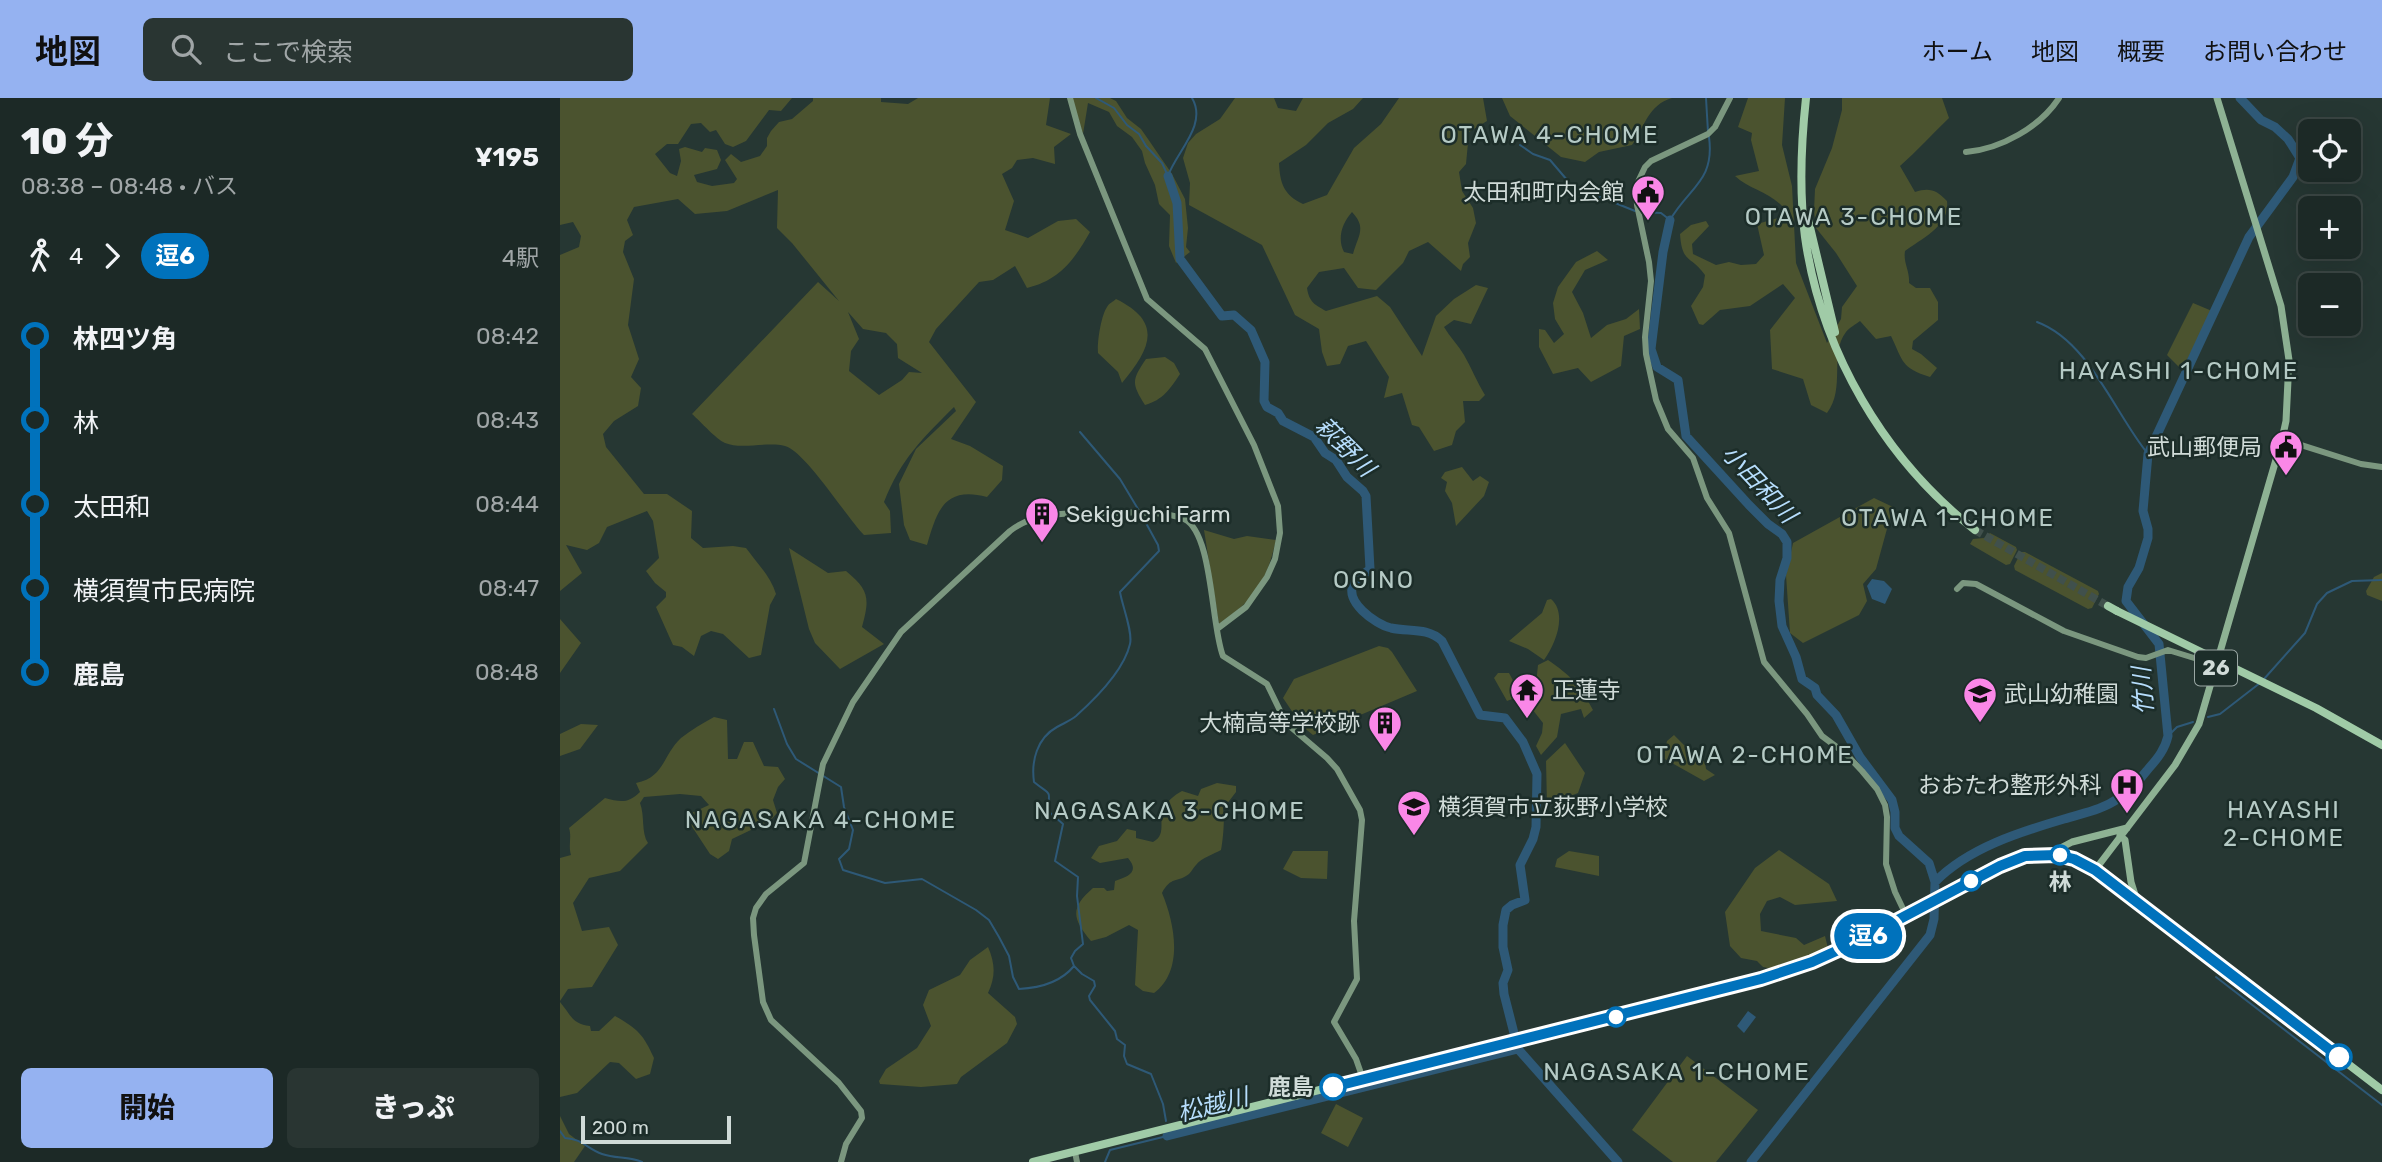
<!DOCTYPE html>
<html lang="ja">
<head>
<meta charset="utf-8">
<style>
	:root { --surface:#1c2926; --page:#293532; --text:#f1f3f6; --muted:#a0a6a7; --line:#3a4543; --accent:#95b2f1 }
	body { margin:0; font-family:Rubik,"Noto Sans JP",sans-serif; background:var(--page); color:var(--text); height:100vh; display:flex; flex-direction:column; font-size:26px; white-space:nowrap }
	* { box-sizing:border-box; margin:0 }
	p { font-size:23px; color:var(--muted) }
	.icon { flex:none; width:38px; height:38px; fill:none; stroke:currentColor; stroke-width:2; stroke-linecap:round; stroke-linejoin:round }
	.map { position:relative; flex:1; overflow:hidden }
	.sheet { display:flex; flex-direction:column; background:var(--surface); width:560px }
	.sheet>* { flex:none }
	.badge { padding:0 14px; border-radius:23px; font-size:24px; line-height:46px }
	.tools { position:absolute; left:1738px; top:21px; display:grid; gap:14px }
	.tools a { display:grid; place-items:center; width:63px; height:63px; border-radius:10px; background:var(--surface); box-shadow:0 7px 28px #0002,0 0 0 2px var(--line); font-size:35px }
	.scale { position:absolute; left:21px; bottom:18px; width:150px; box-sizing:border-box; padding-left:7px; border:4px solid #d0dbd8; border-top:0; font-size:19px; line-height:24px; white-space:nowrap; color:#d0dbd8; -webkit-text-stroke:5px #1c2d29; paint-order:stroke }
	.map>.badge { position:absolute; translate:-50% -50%; box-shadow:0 0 0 4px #fff }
	.legs { display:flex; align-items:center; gap:10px; height:77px; padding:0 21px; font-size:23px }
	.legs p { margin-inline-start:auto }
	.summary { display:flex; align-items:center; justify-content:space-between; height:119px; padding:0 21px }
	h1 { font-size:38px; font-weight:800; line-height:52px }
	.action { display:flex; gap:14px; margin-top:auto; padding:14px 21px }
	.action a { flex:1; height:80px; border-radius:10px; background:var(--accent); color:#111; font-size:28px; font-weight:800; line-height:80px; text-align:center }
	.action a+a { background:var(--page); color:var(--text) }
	ul { padding:0 21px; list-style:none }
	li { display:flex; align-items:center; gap:24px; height:84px; font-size:26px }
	li i { display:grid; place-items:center; width:10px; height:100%; margin:0 9px; background:currentColor }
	li i::after { content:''; width:18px; height:18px; margin:-9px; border:5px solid; border-radius:50%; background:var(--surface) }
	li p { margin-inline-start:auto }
	li:first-child i { background:linear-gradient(#0000 50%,currentColor 0) }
	li:last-child i { background:linear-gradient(currentColor 50%,#0000 0) }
	header { display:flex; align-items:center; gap:42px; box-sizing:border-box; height:98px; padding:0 35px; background:var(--accent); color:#111 }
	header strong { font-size:33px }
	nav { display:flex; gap:38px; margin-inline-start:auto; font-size:24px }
	.search { width:490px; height:63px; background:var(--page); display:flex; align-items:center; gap:18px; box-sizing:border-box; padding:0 24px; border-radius:10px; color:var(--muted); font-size:26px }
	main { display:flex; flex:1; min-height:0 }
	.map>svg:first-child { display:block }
</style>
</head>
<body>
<header>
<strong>地図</strong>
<div class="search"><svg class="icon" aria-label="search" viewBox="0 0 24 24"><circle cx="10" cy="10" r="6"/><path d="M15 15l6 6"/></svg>ここで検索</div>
<nav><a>ホーム</a><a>地図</a><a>概要</a><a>お問い合わせ</a></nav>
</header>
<main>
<section class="sheet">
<div class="summary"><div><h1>10 分</h1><p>08:38 – 08:48 · バス</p></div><b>¥195</b></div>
<div class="legs"><svg class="icon" aria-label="walk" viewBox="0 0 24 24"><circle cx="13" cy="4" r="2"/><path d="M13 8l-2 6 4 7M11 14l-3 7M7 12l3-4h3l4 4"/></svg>4<svg class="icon" aria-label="forward" viewBox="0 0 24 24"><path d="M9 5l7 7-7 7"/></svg><b class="badge" style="background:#0072bc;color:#fff">逗6</b><p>4駅</p></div>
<ul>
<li><i style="color:#0072bc"></i><b>林四ツ角</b><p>08:42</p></li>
<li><i style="color:#0072bc"></i><span>林</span><p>08:43</p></li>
<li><i style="color:#0072bc"></i><span>太田和</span><p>08:44</p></li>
<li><i style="color:#0072bc"></i><span>横須賀市民病院</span><p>08:47</p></li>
<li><i style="color:#0072bc"></i><b>鹿島</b><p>08:48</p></li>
</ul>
<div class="action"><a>開始</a><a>きっぷ</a></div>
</section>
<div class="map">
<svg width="1822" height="1064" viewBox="0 0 1822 1064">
	<rect width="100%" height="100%" fill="#263733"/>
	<!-- green -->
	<path fill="#4b532f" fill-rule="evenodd" d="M0,0H232L221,13L209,12L186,43L173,49L165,46L156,32L150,34L141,25L131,26L118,46H107L95,56L110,75L117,78L121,63L119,51L125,49L142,54L145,50L157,52L161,62L157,71L134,77L137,84L152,88L174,85L177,81L165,62L171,56L181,64L200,58L207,48V40L211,33L219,24L232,21L253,3V0H321V4L348,6L358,0H490L486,27L511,36L494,49L495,66L473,60L457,62L452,70L442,76L454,103L445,132L468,140L498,123L516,121L530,134C514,162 500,182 467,190L455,168L433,182L419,184L376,231L369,244L416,304L391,341L410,348L443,368L442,382L427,399C384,388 377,413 367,447L350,442L344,427L339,386L356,351L396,313L394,309C362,341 341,361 324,404L330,413L331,435L304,437C287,420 245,353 225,348C208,343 182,352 165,345C156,341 141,324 132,316L258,184L279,203L232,145L217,130L218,92L167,113L135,116L118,101L74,109L67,122L73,137L65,143L63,154L74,181L68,227L79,261L71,279L81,290L78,308L54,323L43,336L46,349L84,396H107L132,413L131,440L143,450L173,448L186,450C197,465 211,479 216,496L210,507L201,557L189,560L163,536L151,533L141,538L134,558L122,549L113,547L96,509L106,499V494L95,485L86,473L99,460L93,423L87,413L47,429L39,445L27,452L6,447L22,475L0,493V157L19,149L21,138L13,124L0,127ZM288,214L303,231L326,235L337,246L338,260L362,275L349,274L342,282L319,297L289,273L291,253L299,241Z
		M512,0H550L556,3L567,20L581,31L588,41L612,76L625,101L628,130L626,149L630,154L616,165L609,148L610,117L599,106L595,87L585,65L582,53L572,39L557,28L549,14L528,5L523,36Z
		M675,0H714L718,10L736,13L743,0H803L793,11L768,25L746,47L719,65C720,86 724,97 743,106L767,97L794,50L821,26L839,0H923L927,23L909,34L906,66L899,74L902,93L913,110L916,125L908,145L910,159L903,166L901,173L868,144L849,153L843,165L816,192L798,190L784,170L759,174L747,190C749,204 755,207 766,213L817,198L830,209L862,258L876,218L894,201L916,187L928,190L911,226L894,222L884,229C890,239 898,247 904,257C911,269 917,284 925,297L919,303H903L905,324L896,333L892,347L874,353L859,329L852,327L842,295L824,300L829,279L806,243L788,248L780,266L767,268L762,254L759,231L735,217L702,147L629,107L630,85L623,60L628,45L636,36L660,21ZM792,114C807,130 798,137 793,156L784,154C777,141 782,125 792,114Z
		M942,0H1112C1088,7 1085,28 1072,47L1039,54L1025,64L1001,59L950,18Z
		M1188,0H1225L1222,47L1232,88L1236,165L1267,245L1281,221L1282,209L1297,188L1276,155L1256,130L1254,113L1255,91L1272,50L1282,12V0H1382L1389,20C1372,36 1357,53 1340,68L1355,94C1369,89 1377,92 1387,103C1390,128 1362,140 1345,153C1343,165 1350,173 1349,185L1356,190H1370L1378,204V222L1353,243L1352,251L1361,256L1377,270L1370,279C1341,270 1343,263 1331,238L1316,241L1300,223C1296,226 1289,230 1286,234C1269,256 1286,290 1267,315L1251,307L1243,281L1212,271L1210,232L1235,200L1223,186L1190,208L1160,212L1143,227L1139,226L1131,208L1143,189L1145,177C1131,157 1122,166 1120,136L1131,127L1146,123L1149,128L1132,146L1133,156L1156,167L1169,164L1181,167L1196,166L1204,157L1197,126L1218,120L1223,109C1209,94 1189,91 1175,78L1199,73L1191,42L1192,35L1178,29Z
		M1037,153L1048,162L1025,172L1012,194L1023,215L1031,240L1047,227L1066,221L1079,211L1080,231L1064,238L1061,268L1031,284L1018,270L993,276L979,249V231L985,232L994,245L1004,236L995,221L993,205L998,189L1016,164Z
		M556,201C605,225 589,252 562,285L558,274L538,255C537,244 541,218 547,209C549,205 553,204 556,201Z
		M1633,205L1652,213L1622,272L1607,257Z
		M605,259L614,265L620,276C610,291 603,302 585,307C571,285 572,282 586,261Z
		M902,369L913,383L920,378L929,384L924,398L896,428L892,405L885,393L887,384L881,380L885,374Z
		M1314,400L1333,409L1316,471L1303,486L1307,503L1299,517L1243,545L1230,535L1226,477L1233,445Z
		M644,432L674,441L687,438L716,442C706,485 695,501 659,526Z
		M1430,435L1456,449L1457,452L1450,466L1446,467L1410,446L1413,441L1424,440Z
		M229,450L268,475L286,473C309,492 310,500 302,529L324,546L280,571L255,545L249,531Z
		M1461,454H1465L1538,493L1539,496L1532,510L1528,511L1455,472L1454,468Z
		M1822,475V503L1807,497L1806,493L1814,479Z
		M991,501C1008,516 995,547 984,562L968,551L949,543L982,515L987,502Z
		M0,521L21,545L0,575Z
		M819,548L828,550L832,554L857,593L753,637L742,628L723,600L734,581Z
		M988,562C1010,577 1020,587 1033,612L1024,620L1021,611L1001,616L997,639L981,657L976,648L982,635L983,625L965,602L957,599L947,603L934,580L938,575H949L957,590L968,591L976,586L978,567Z
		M154,619L167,622L168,661H177L184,644H193L204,668L218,669L225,681L218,689L213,702L217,715L210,723L172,741L169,753L158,761L150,756L125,718L149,707L141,698L120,696L84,699L80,705C85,718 81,735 88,745L60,773L29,780L13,805L22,833L49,829L58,847L32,889L8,891L0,903V760L11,757C8,747 12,739 9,730L45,700C60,704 68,706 80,694L76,685C105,679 102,658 121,640C131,632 143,625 154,619Z
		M21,626L38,627L20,651L0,658V636Z
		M1114,637L1124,647L1141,657L1140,660L1145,664L1146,671L1155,677L1144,683L1103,660L1107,643Z
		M1005,645L1025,675L1018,695L987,707L986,663Z
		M657,685L676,688V694L663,711C665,720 663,742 661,752C654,756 641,760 636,767C633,770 632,773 629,776C617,785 611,778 602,795C615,826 624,873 594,895L583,893L575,887L578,832L569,827L546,839L531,843C512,820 510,810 533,790H544L547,793L554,792L555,783C568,779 580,774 568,760L540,765L531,760L539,748L557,743L567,731L576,733V740L593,744C613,733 586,713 622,693L638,698L641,691Z
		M1219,752L1269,786L1277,803L1235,807L1220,799L1207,803L1200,816L1201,833L1236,840L1244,847L1265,838L1268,850L1213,871L1203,869L1197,863L1181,860L1170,848L1165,814L1195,770Z
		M733,753H768L767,781L741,780L723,771Z
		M1009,753L1039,758V778L995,769L997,761Z
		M428,849C435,865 436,878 428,895L455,919L457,926L447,945L401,979L397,986L361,989L320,986L319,983L326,971L357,950L371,928L363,907L369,892L400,877L410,862Z
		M0,904C11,917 12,926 30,928L31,933H39L55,918C78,931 83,936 94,960L90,976L76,981L59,965L50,964L17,995L0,999Z
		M1127,958L1198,1012L1156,1064H1113L1072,1032Z
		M776,1006L803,1020L788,1049L761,1035Z
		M0,1018L9,1036L25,1048L14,1064H0Z"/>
	<!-- water -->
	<path fill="#2e5977" d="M1312,481L1324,483L1332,491L1325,506L1312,501L1307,488Z
		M1188,913L1196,919L1184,935L1177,928Z"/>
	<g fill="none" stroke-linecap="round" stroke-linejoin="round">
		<!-- stream -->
		<path stroke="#2e5977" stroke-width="2" d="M536,0L554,10L567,27L579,36L586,48L602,65L608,78
			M1146,0L1148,34
			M960,47L973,56L990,62L1019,96H1033L1075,113
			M608,78C616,54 648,27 632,0
			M1080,114L1101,115L1110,122C1129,89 1155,83 1149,39
			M1477,224C1529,243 1555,316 1588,356
			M520,334L560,381L578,411
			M1704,581L1745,535L1757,506L1767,495L1792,483L1822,482
			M214,611L227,646L236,661L281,689L284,709L293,732L289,751L279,761L283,772L325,785L362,781L416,812L429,822L439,839L449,858L453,879L459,891C479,890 501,884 514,868L522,876L534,883L535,888L529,898L530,902L555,933L557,941L565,947L564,958L567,966L591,976L603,1006L606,1023
			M1648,619L1660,616L1700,585
			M1608,638L1617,629L1633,624
			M514,868L511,860L515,853L523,846L517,798L518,779L495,763L503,726L488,713C490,690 491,698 474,684C471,663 477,640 497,629C504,625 510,623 516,618C535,601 564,572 570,546C573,534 562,507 560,494L599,453L598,447L581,416
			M1656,879L1822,1007
			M0,1033L5,1040C23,1041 27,1051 42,1056C56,1061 69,1058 82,1064
			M545,1064L550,1052L607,1038V1035"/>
		<!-- river -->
		<path stroke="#2e5977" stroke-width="9" d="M608,78L617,105L620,161L662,218L674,217L691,232L705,264L704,303L707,309L718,315L723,323L754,339L765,355L776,362L787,379L803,393L806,398L810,471C805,476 797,479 794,485C783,503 815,526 831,530C849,534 867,529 882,543L920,617L945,620L963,644L977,676L976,729L973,741L960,767L965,802L952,807L946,812L943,827V849L948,872L943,885L944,896L958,951
			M1110,122L1103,154L1091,251L1097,269L1118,282L1126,338L1189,407L1208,426L1222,436L1227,444V460L1220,482L1219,503L1222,528L1236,559L1242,581L1255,590L1257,597L1276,617L1300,659L1332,702L1335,714V730L1339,738L1369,765L1375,784L1374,821L1370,837L1191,1064
			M1375,784C1408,750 1460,734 1504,721C1523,715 1542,712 1559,700C1571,693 1580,681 1589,670C1598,660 1605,651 1608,638L1599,546L1566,503L1568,489L1579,470L1588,440V431L1583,413L1588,356L1689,139L1733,79L1740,60L1728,41L1715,29L1701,22L1680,0
			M607,1038L958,951L1058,1064"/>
		<!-- highway-tunnel -->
		<path stroke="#40504c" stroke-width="8" stroke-dasharray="8 4" stroke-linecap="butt" d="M1415,432L1548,508"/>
		<!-- secondary -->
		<path stroke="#7b977f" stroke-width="6" d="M510,0L520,36L587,201L645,251L694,347L718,408L720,435L715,461L707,479L686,509L657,531
			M1170,0L1155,29L1148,36L1091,63L1085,69L1076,88L1077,107L1089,164L1091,183L1085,239L1086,256L1096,302L1108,331L1133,360L1147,400L1169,435L1204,564L1247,616L1262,638L1286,656L1302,673L1317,691L1325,707L1327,719L1326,766L1335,794L1346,817
			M1406,54C1441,51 1480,29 1499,0
			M1722,341L1801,366L1822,369
			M1397,491L1403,485L1416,486L1504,533L1578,559L1586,560L1608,552L1657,567
			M515,1054L517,1064
			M281,1064L286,1046L302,1020L301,1013L279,985L211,922L203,904L194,837L193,820L196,810L206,796L244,765L263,666L293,604L341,534L450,433C475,413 512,415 543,415C566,415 603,412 624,421C653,434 651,529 663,558L707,586L726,625L767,660L777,671L800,712L802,722L794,823L797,881L774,924L796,961L803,981"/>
		<!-- primary -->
		<path stroke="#8eb294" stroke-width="7" d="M1560,738L1565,742L1571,784L1577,803
			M1489,756L1512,744L1567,730
			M1535,772L1615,667L1639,626L1722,341L1726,323L1729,262L1721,208L1657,0"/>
		<!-- highway -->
		<path stroke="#a0cba7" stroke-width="8" d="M1246,0C1241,46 1239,93 1245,139C1261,253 1324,361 1415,432
			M1248,121L1275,234
			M1548,508L1557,513
			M473,1064L1201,881L1279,852L1440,768L1465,758L1497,757L1514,761L1535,772L1822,992"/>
		<!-- highway-bridge -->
		<path stroke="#a0cba7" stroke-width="8" d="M1557,513L1756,610L1822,647"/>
	</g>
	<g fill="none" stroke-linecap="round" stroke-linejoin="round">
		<!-- line-1 casing -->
		<g stroke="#fff" stroke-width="16">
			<path id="line-1" d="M773,989L1201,881L1252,864L1296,844L1440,768L1465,758L1497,757L1514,761L1535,772L1779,959"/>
		</g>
		<!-- line-1 -->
		<use href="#line-1" stroke="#0072bc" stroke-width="10"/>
	</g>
	<!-- icons -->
	<defs>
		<g id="civic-pin" transform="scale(1.75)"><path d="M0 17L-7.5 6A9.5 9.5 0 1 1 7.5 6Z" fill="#fa87e7" stroke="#1c2d29"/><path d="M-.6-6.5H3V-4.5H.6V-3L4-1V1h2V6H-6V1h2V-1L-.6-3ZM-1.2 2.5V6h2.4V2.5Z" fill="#111"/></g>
		<g id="building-pin" transform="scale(1.75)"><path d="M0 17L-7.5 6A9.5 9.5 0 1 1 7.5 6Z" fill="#fa87e7" stroke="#1c2d29"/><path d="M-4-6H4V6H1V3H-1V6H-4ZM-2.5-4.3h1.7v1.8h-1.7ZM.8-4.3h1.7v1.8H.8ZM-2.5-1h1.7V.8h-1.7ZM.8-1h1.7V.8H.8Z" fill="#111"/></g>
		<g id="temple-pin" transform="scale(1.75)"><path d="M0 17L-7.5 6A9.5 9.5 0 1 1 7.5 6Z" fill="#fa87e7" stroke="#1c2d29"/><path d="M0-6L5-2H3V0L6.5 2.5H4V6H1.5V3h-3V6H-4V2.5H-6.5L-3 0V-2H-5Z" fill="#111"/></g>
		<g id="school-pin" transform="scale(1.75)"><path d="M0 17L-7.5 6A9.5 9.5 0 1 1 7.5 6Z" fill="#fa87e7" stroke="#1c2d29"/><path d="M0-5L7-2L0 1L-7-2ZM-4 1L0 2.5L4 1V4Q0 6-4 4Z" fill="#111"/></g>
		<g id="hospital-pin" transform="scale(1.75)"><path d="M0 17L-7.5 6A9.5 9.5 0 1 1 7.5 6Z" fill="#fa87e7" stroke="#1c2d29"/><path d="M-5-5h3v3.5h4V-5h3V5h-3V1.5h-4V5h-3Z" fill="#111"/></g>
	</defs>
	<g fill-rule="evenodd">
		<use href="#civic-pin" x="1088" y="94"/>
		<use href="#civic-pin" x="1726" y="349"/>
		<use href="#building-pin" x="482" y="416"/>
		<use href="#temple-pin" x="967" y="592"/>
		<use href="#school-pin" x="1420" y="596"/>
		<use href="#building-pin" x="825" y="625"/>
		<use href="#hospital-pin" x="1567" y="687"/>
		<use href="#school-pin" x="854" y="709"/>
	</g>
	<!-- markers -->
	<g fill="#fff" stroke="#0072bc" stroke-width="3.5">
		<circle cx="1500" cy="757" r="9"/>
		<circle cx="1411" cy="783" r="9"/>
		<circle cx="1056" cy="919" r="9"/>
		<circle cx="1779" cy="959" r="12"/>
		<circle cx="773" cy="989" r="12"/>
	</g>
	<g text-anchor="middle" stroke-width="5" stroke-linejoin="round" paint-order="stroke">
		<!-- shield labels -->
		<rect fill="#1c2d29" stroke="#9aa7a4" stroke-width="2" x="1635" y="552.5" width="42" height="35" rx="5"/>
		<g font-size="21" font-weight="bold" fill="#d0dbd8">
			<text x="1656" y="577">26</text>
		</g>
		<!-- poi labels -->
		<g font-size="23" fill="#d0dbd8" stroke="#1c2d29" text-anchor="end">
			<text x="1064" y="102">太田和町内会館</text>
			<text x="1702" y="357">武山郵便局</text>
			<text x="506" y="424" text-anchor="start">Sekiguchi Farm</text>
			<text x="992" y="600" text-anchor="start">正蓮寺</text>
			<text x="1444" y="604" text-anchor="start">武山幼稚園</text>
			<text x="800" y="633">大楠高等学校跡</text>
			<text x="1542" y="695">おおたわ整形外科</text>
			<text x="878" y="717" text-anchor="start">横須賀市立荻野小学校</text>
		</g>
		<!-- stop labels -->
		<g font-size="23" font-weight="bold" fill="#d0dbd8" stroke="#1c2d29">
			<text x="1500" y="792">林</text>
			<text x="754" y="997" text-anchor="end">鹿島</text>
		</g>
		<!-- neighbourhood labels -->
		<g font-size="24" letter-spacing="2" fill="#b5cac5" stroke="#1c2d29">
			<text x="990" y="45">OTAWA 4-CHOME</text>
			<text x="1294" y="127">OTAWA 3-CHOME</text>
			<text x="1619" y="281">HAYASHI 1-CHOME</text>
			<text x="1388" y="428">OTAWA 1-CHOME</text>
			<text x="814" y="490">OGINO</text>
			<text x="1185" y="665">OTAWA 2-CHOME</text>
			<text x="1724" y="720">HAYASHI<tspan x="1724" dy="28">2-CHOME</tspan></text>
			<text x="610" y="721">NAGASAKA 3-CHOME</text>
			<text x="261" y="730">NAGASAKA 4-CHOME</text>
			<text x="1117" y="982">NAGASAKA 1-CHOME</text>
		</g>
		<!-- water labels -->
		<g font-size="24" font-style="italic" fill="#b6ddfc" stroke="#1c2d29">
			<text transform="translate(785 349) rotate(45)" y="8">萩野川</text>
			<text transform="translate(1199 386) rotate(47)" y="8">小田和川</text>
			<text transform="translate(1583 593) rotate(-94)" y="8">竹川</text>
			<text transform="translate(653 1007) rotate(-14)" y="8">松越川</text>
		</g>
	</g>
</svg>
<div class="tools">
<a><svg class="icon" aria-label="locate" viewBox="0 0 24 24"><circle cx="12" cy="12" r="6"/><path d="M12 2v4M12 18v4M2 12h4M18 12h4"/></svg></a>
<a>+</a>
<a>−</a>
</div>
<div class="scale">200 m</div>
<b class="badge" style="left:1308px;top:838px;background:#0072bc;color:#fff">逗6</b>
</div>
</main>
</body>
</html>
